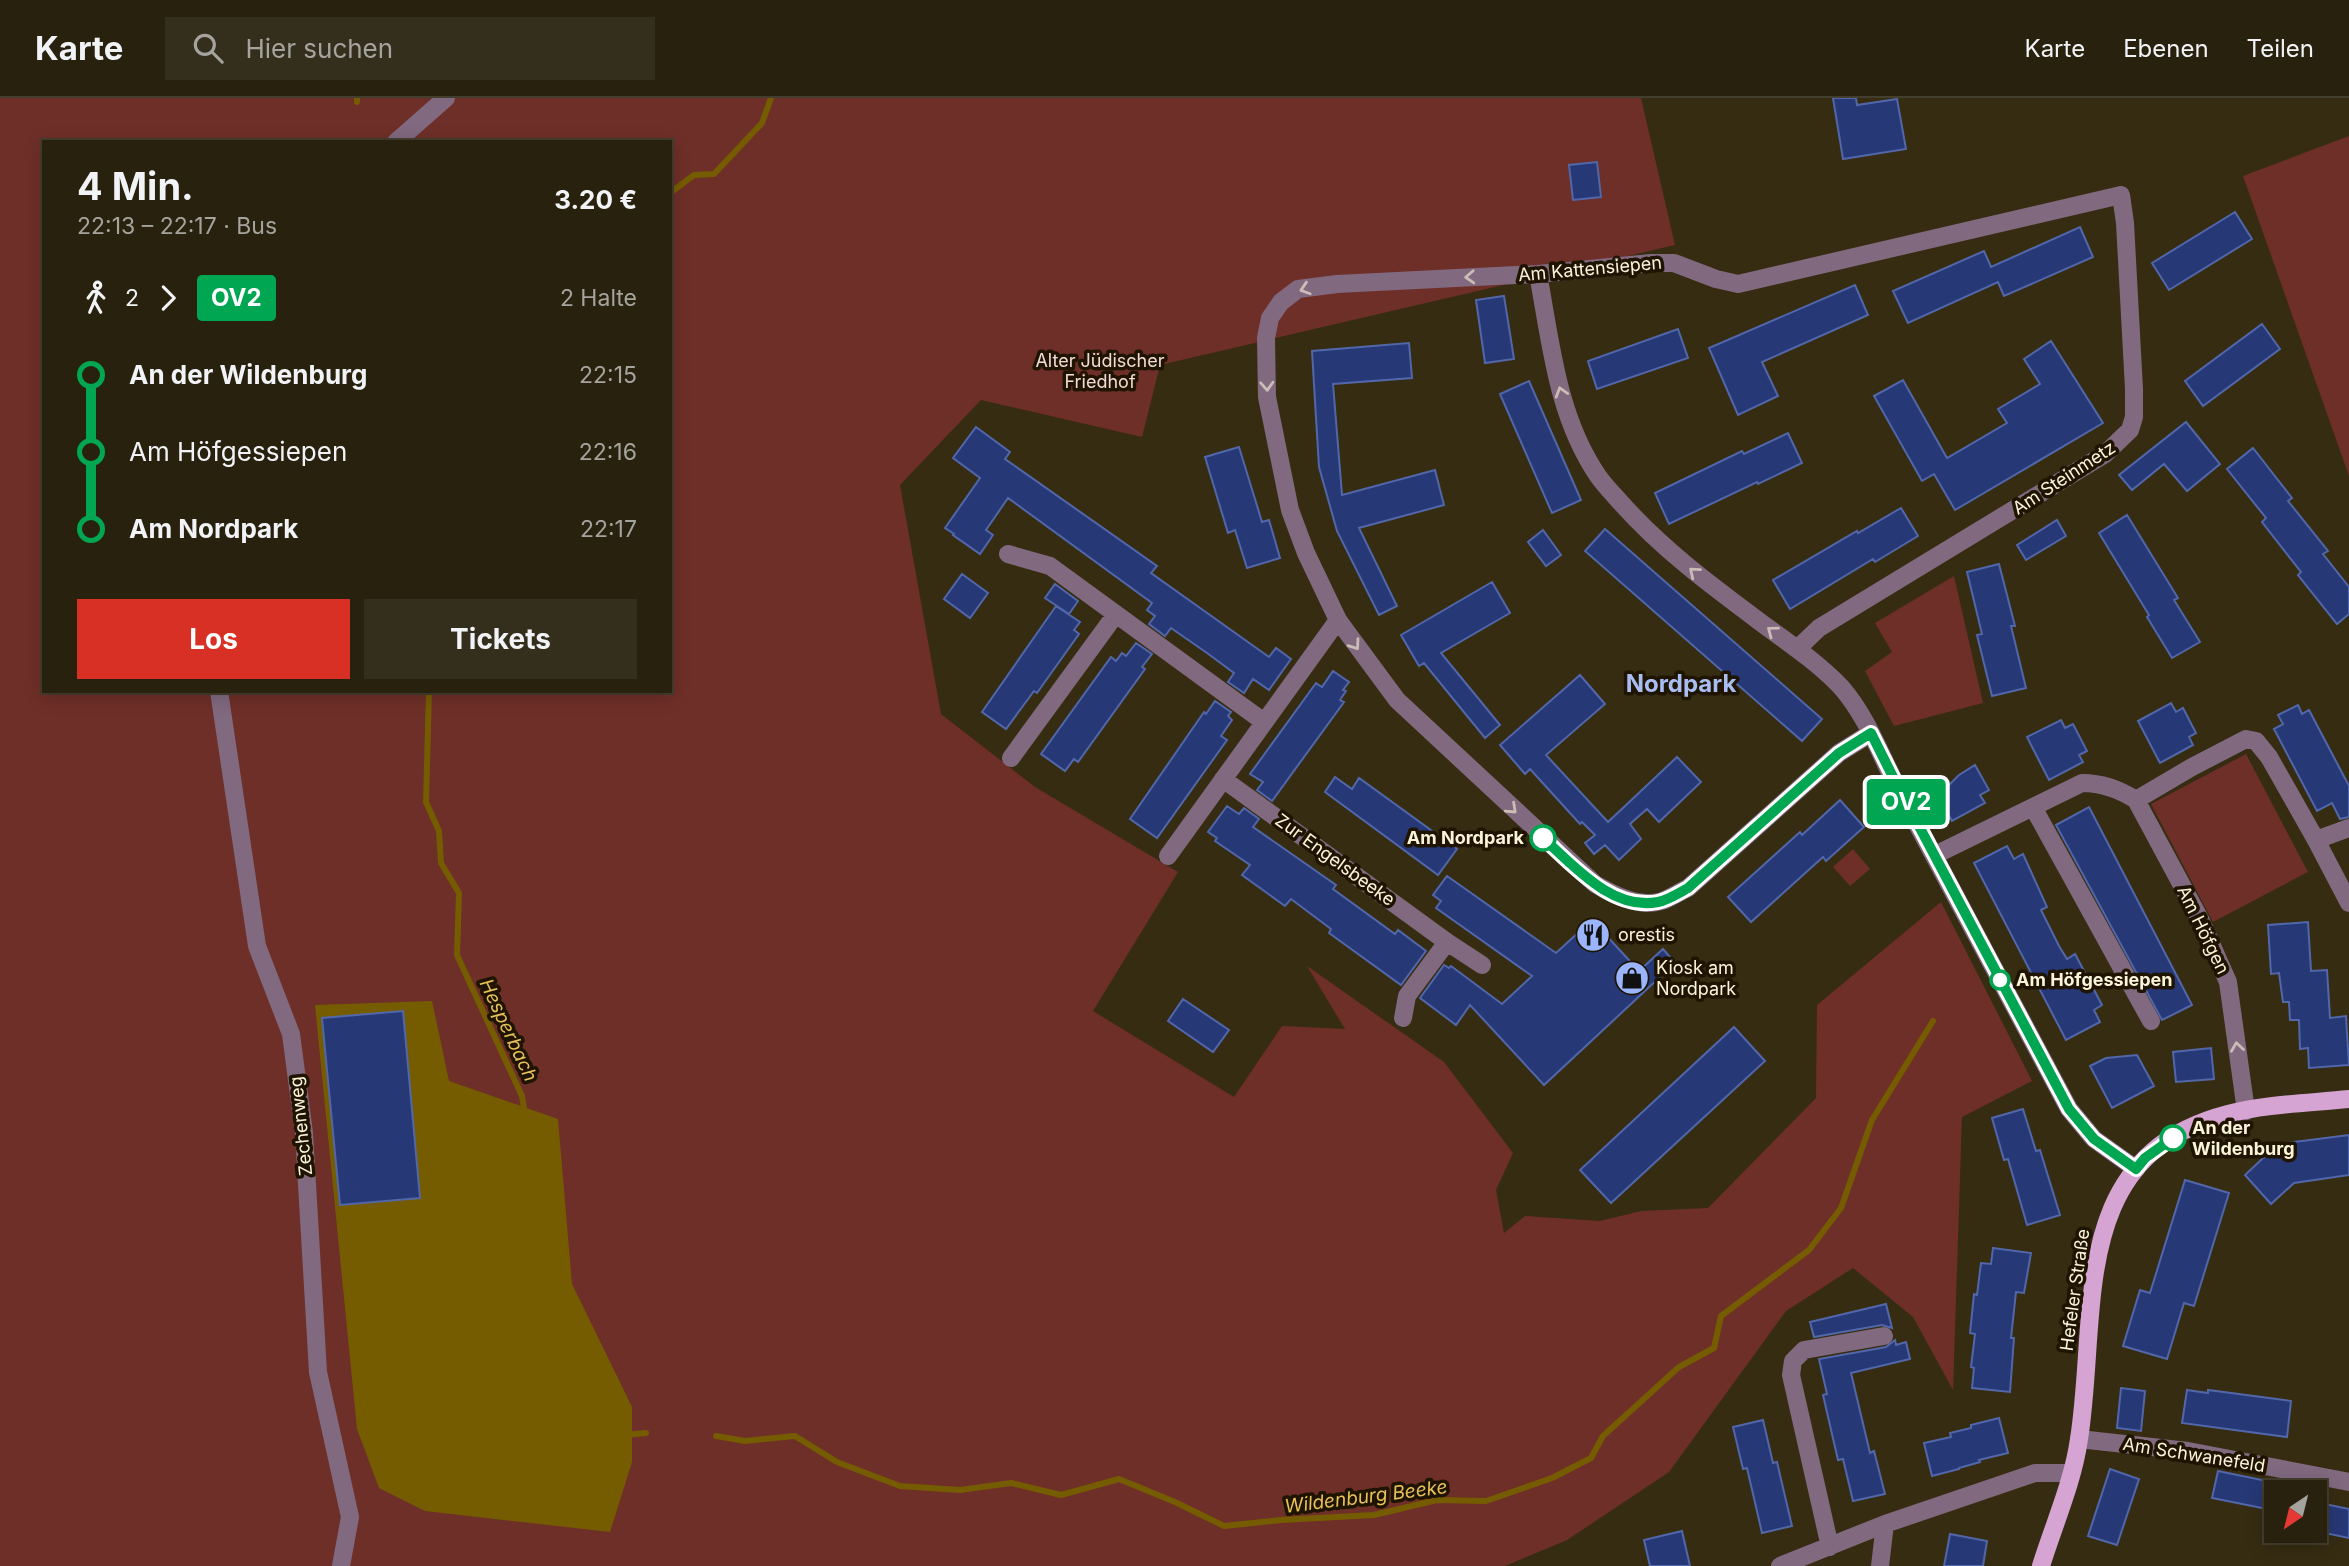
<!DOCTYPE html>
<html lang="de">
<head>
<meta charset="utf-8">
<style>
	:root { --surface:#28210e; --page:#342e1c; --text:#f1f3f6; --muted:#a5a39e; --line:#443e2e; --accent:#d93025 }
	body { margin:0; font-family:Inter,sans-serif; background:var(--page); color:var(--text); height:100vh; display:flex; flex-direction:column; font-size:26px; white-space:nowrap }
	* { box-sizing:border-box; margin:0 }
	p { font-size:23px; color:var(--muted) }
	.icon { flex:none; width:38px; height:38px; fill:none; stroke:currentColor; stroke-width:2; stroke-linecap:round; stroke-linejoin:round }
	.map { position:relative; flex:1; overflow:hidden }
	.panel { position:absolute; left:42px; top:42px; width:630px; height:553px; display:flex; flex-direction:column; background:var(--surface); border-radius:0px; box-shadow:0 4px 18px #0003,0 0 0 2px var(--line) }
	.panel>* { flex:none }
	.badge { padding:0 14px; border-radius:5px; font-size:24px; line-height:46px }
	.needle { width:46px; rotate:215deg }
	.tools { position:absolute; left:2264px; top:1382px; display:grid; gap:14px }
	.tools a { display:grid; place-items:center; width:63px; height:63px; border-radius:0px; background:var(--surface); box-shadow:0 4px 18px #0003,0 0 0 2px var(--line); font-size:35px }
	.map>.badge { position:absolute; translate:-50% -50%; box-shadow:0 0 0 4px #fff }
	.legs { display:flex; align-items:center; gap:10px; height:77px; padding:0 35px; font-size:23px }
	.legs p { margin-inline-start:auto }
	.overview { display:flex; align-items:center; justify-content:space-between; height:119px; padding:0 35px }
	h1 { font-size:38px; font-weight:700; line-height:52px }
	.cta { display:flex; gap:14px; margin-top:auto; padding:14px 35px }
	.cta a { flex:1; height:80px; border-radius:0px; background:var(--accent); color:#fff; font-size:28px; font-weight:700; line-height:80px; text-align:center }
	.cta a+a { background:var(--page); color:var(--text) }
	ul { padding:0 35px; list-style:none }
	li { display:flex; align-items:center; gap:24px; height:77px; font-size:26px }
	li i { display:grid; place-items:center; width:10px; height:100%; margin:0 9px; background:currentColor }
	li i::after { content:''; width:18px; height:18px; margin:-9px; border:5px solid; border-radius:50%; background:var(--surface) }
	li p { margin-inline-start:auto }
	li:first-child i { background:linear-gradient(#0000 50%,currentColor 0) }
	li:last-child i { background:linear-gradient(currentColor 50%,#0000 0) }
	header { display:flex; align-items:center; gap:42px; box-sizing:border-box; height:98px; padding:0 35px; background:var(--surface); border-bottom:2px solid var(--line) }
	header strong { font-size:33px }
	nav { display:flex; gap:38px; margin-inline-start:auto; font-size:24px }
	.search { width:490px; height:63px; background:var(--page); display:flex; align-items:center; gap:18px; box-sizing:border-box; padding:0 24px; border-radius:0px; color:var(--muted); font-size:26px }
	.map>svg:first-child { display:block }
</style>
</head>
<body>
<header>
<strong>Karte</strong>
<div class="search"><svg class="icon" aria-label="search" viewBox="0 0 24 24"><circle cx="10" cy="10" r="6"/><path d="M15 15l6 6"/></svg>Hier suchen</div>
<nav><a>Karte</a><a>Ebenen</a><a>Teilen</a></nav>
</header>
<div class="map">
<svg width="2349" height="1468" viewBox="0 0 2349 1468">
	<rect width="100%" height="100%" fill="#362c12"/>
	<!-- green -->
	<path fill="#6e2f28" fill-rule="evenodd" d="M0,0H1641L1675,147L1160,267L1142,339L981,302L900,387L941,616L1035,689L1178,774L1093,913L1234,999L1282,928L1345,931L1307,868L1444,964L1513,1055L1496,1092L1504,1135L1525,1118L1600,1123L1641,1113L1708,1110L1816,1000L1817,907L1941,804L2032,983L1962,1019L1953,1292L1913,1219L1853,1170L1786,1213L1669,1374L1567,1442L1505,1468H0ZM44,44H670V593H44Z
		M2349,38V378L2243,78Z
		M1954,478L1983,605L1894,628L1865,573L1892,554L1875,525Z
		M2246,656L2308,774L2213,824L2151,706Z
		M1853,751L1870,771L1850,788L1833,769Z"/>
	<!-- water -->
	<path fill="#765c01" d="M432,903L449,983L558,1021L572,1186L632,1309V1364L610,1434L425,1413L379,1390L357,1331L315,907Z"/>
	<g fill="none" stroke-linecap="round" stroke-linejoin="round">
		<!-- stream -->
		<path stroke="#765c01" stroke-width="6" d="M357,4V0
			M670,95L694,77L714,76L762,25L771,0
			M429,593L426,704L439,733L441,765L459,795L457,857L522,998L525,1017
			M624,1337L646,1335
			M716,1338L745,1343L795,1338L837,1364L900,1388L960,1392L1011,1385L1061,1397L1119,1381L1175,1404L1224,1428L1281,1422L1374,1417L1437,1402L1486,1403L1552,1380L1591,1360L1603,1338L1679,1269L1714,1250L1721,1218L1809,1152L1841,1110L1872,1022L1933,923"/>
	</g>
	<!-- building -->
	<path fill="#273876" stroke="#5167aa" stroke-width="2" d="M1833,0H1856L1857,7L1897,1L1906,51L1843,61Z
		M1597,64L1601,99L1573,102L1569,67Z
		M2235,114L2252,141L2169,192L2152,165Z
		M2080,129L2093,159L2004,198L1998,184L1908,225L1893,193L1984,153L1991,169Z
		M1855,187L1868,217L1762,264L1778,298L1738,317L1709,250Z
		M1504,198L1514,261L1485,265L1476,202Z
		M2262,226L2280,251L2203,308L2185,283Z
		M1678,231L1688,260L1597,291L1588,263Z
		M2051,243L2103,325L1955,412L1934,376L1922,383L1874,298L1903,282L1947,360L2007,325L1998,311L2040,286L2024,261Z
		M1409,245L1412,280L1333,286L1342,397L1435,372L1444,407L1359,430L1397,508L1379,517L1337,433L1319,369L1312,253Z
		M1529,283L1581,402L1552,415L1500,296Z
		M2186,324L2220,366L2187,393L2164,366L2132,392L2119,377Z
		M976,329L1010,354L1005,361L1157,468L1151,475L1269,559L1276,550L1291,561L1269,592L1253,581L1244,595L1228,584L1234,575L1207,555L1171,530L1165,538L1149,526L1155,518L1147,512L1152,505L1008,400L986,432L993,437L980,456L953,437L954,436L945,430L980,380L953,360Z
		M1788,335L1802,365L1758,386L1757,384L1669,426L1655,395L1742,353L1744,356Z
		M1239,349L1262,424L1269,422L1280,460L1247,470L1235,432L1228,435L1205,359Z
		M2253,350L2292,400L2288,403L2328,453L2323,456L2349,489V516L2337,526L2298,477L2301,474L2262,424L2266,420L2227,371Z
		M1901,410L1918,438L1875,464L1873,461L1790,511L1773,482L1857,433L1858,435Z
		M2127,417L2178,500L2174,502L2200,544L2172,560L2147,519L2149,517L2099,435Z
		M2057,422L2066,438L2026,462L2017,447Z
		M1605,431L1822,621L1802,643L1585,453Z
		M1543,432L1561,457L1546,468L1528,444Z
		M1999,466L2015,528H2011L2026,590L1992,598L1977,537L1982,536L1967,474Z
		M962,476L988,495L970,520L944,501Z
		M1492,484L1510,515L1441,555L1500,627L1485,640L1424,565L1419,568L1401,537Z
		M1055,486L1078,503L1069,516L1045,500Z
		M1056,508L1080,524L1074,532L1079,536L1037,595L1034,593L1006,631L982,614Z
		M1136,545L1152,556L1142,569L1145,571L1078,664L1074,661L1065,673L1041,656L1111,559L1116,563L1122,555L1126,558Z
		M1333,573L1349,584L1343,592L1346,593L1340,602L1344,604L1272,703L1257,692L1263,684L1250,676L1316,585L1322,589Z
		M1580,577L1605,606L1546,657L1608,724L1677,659L1701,684L1659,724L1647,711L1630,726L1641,741L1619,762L1605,747L1594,756L1585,745L1595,737L1582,724L1580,726L1530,671L1525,676L1500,647Z
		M1215,603L1231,614L1228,618L1232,622L1221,638L1227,642L1157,740L1130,721L1204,614L1206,616Z
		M2171,605L2176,614L2183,610L2196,635L2189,639L2193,647L2160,665L2138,623Z
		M2298,607L2302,616L2309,612L2349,688V719L2340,721L2332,705L2317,713L2274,631L2283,626L2278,617Z
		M2061,622L2065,630L2073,626L2087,653L2079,657L2083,664L2049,682L2027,639Z
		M1975,667L1989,692L1980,697L1985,705L1952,723L1938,698L1959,677Z
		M1335,679L1352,691L1359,680L1457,751L1438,777L1325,694Z
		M1840,702L1864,729L1826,763L1823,759L1751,824L1728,799L1800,734L1802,737Z
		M1227,708L1239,716L1244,710L1259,721L1253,729L1336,787L1333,791L1395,836L1398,832L1426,853L1401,887L1329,835L1331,831L1291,801L1285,808L1242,777L1250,767L1215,743L1217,740L1208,734Z
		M2089,709L2192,907L2162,922L2056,727Z
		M2007,748L2014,761L2023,756L2047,809L2041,812L2059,848L2067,861L2075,856L2102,907L2094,912L2100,924L2066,942L1974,765Z
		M1447,778L1556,855L1592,822L1639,873L1663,851L1675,865L1544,987L1470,907L1456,927L1420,900L1444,867L1449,870L1451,868L1502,906L1532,878L1436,810L1441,803L1433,797Z
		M2308,824L2311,873L2327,872L2330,920L2346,918L2349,967L2309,970L2308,950L2300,951L2299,922H2290L2289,904H2283L2279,875L2271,876L2268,827Z
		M1183,901L1229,932L1213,954L1168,923Z
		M403,913L420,1100L340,1107L322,920Z
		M1734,929L1765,963L1611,1105L1580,1072Z
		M2211,950L2214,981L2176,984L2173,954Z
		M2137,957L2154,988L2112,1010L2090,968L2106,960Z
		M2023,1011L2036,1053L2040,1052L2060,1117L2027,1127L2008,1061L2004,1062L1992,1020Z
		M2349,1037V1077L2294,1085L2271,1106L2245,1077L2278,1046Z
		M2185,1082L2229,1095L2194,1208L2184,1205L2167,1261L2123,1248L2140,1192L2150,1195Z
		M1993,1150L2031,1155L2024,1195L2016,1194L2011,1240H2014L2010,1294L1972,1290L1974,1270L1971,1269L1975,1236L1970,1235L1974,1196L1977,1197L1981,1165L1991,1166Z
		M1886,1206L1892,1230L1882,1227L1814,1239L1810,1224Z
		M1895,1242L1896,1247L1906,1244L1910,1261L1851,1275L1870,1355L1874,1353L1885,1396L1853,1403L1843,1361L1838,1362L1823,1297L1827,1296L1819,1261L1886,1249Z
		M2121,1290L2145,1293L2141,1333L2117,1330Z
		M2187,1292L2208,1295V1292L2291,1303L2287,1339L2182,1325Z
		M1999,1320L2008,1355L1979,1362L1980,1364L1959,1370V1371L1932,1378L1924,1345L1951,1339L1950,1335L1971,1330V1327Z
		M1763,1322L1773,1365L1777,1364L1792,1428L1762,1435L1747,1370L1743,1371L1733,1329Z
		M2110,1371L2139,1381L2117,1447L2088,1438Z
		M2218,1373L2277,1385V1413L2212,1400Z
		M2315,1404L2349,1411V1440L2315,1433Z
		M1682,1433L1690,1468H1650L1644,1442Z
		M1950,1436L1987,1443L1983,1468H1944Z"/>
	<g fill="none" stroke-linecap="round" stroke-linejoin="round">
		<!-- minor -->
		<path stroke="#81697f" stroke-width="18" d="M396,44L446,0
			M1538,176C1551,245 1557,318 1598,378C1605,388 1614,397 1622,406C1665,454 1716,491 1767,529C1793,548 1819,566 1841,589C1864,615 1878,650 1893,681L2069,1011L2094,1041L2136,1071
			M1008,456L1050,468L1264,624
			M1797,551L1819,530L2105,356L2130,332L2134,319V291L2125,125L2121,97L1738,186L1716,181L1674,165H1651L1538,176L1337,186L1298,191L1281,204L1270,220L1266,240L1267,299L1290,412L1306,455L1338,522L1397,602L1595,786C1614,797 1639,810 1662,803C1671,800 1679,794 1688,790L1839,655L1871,635
			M219,593L257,848L291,936L304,1035L318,1274L350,1419L341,1468
			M1011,660L1116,516
			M1223,681L1447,844L1482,867
			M2136,702L2200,821L2228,884L2246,1013
			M2033,709L2151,923
			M2316,742L2349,805
			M1935,757L2082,685C2103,685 2119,691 2136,702L2192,669L2246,641L2256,643L2269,659L2316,742L2349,730
			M1168,758L1338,522
			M1403,920L1407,898L1447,844
			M2079,1341L2188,1353L2349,1384
			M1830,1449L1791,1277L1793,1263L1804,1252L1884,1238
			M1780,1468L1885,1426L2035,1375H2071
			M1880,1468L1885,1426"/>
		<!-- major -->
		<path stroke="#d5a4d2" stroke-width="18" d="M2041,1468C2054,1426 2073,1384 2079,1341C2099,1215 2066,1058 2228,1016C2264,1006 2311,1005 2349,1001"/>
	</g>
	<!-- one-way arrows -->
	<defs><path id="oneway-chevron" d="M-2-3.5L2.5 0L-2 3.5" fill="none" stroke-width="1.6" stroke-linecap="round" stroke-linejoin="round" transform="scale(1.75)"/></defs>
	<g stroke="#cbbcb6">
		<use href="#oneway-chevron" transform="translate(1470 179) rotate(177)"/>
		<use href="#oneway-chevron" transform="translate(1305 191) rotate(162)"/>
		<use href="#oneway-chevron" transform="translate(1267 288) rotate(87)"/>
		<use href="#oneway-chevron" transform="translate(1561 294) rotate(-107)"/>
		<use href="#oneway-chevron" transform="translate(1694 474) rotate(-140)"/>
		<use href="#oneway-chevron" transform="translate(1772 533) rotate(-143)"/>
		<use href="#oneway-chevron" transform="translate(1355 547) rotate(55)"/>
		<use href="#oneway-chevron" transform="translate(1512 711) rotate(43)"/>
		<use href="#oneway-chevron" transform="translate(2237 949) rotate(-98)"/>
	</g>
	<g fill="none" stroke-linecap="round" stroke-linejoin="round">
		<!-- line-1 casing -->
		<g stroke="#fff" stroke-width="16">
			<path id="line-1" d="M1543,740C1573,767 1612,813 1658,804C1668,802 1679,795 1688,790L1839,655L1871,635L1894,681L2069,1011L2094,1041L2136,1071L2145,1060L2173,1040"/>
		</g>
		<!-- line-1 -->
		<use href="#line-1" stroke="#00a651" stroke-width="10"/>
	</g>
	<!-- icons -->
	<defs>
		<g id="restaurant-disc" transform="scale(1.75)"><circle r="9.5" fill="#9bb5fd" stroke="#1e1400"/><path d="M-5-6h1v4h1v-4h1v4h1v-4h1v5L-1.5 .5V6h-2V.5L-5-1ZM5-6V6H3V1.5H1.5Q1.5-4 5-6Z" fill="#111"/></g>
		<g id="shop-disc" transform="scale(1.75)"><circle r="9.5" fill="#9bb5fd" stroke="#1e1400"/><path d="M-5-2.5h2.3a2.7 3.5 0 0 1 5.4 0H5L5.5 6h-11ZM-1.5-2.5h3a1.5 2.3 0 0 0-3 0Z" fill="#111"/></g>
	</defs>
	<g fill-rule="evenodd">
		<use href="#restaurant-disc" x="1593" y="837"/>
		<use href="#shop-disc" x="1632" y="880"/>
	</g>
	<!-- markers -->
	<g fill="#fff" stroke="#00a651" stroke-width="3.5">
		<circle cx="1543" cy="740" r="12"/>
		<circle cx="2000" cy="882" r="9"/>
		<circle cx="2173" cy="1040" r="12"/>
	</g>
	<g text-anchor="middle" stroke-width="7" stroke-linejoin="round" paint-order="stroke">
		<!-- street labels -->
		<g font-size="18" fill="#fcf3db" stroke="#1e1400">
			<text transform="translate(1590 171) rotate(-5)" y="6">Am Kattensiepen</text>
			<text transform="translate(2064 380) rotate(-33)" y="6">Am Steinmetz</text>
			<text transform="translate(1335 762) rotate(36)" y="6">Zur Engelsbeeke</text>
			<text transform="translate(2203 832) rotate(64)" y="6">Am Höfgen</text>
			<text transform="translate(301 1028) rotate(-96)" y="6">Zechenweg</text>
			<text transform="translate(2075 1192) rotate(-82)" y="6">Hefeler Straße</text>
			<text transform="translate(2194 1357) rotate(9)" y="6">Am Schwanefeld</text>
		</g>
		<!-- park labels -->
		<g font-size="18" fill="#f2dbd7" stroke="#1e1400">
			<text x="1100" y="269">Alter Jüdischer<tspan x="1100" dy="21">Friedhof</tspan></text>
		</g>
		<!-- stop labels -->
		<g font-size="18" font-weight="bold" fill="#fcf3db" stroke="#1e1400" text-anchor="start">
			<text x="1524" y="746" text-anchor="end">Am Nordpark</text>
			<text x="2016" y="888">Am Höfgessiepen</text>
			<text x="2192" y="1036">An der<tspan x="2192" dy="21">Wildenburg</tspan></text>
		</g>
		<!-- poi labels -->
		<g font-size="18" fill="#fcf3db" stroke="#1e1400" text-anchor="start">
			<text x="1618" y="843">orestis</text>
			<text x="1656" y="876">Kiosk am<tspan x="1656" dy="21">Nordpark</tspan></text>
		</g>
		<!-- water labels -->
		<g font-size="19" font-style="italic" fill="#e8c15a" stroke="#1e1400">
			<text transform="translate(509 932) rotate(65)" y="7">Hesperbach</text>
			<text transform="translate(1366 1398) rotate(-7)" y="7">Wildenburg Beeke</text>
		</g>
		<!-- district labels -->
		<g font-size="24" font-weight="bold" fill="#a9bdf3" stroke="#1e1400">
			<text x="1681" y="594">Nordpark</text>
		</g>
	</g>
</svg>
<div class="tools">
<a><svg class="needle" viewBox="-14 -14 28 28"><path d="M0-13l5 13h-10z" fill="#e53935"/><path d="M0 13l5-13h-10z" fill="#a5a39e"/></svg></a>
</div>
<b class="badge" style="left:1906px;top:704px;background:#00a651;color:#fff">OV2</b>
<section class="panel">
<div class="overview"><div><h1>4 Min.</h1><p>22:13 – 22:17 · Bus</p></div><b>3.20 €</b></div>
<div class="legs"><svg class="icon" aria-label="walk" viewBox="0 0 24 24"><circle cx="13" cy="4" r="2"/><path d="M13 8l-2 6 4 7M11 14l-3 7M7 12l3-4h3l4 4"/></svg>2<svg class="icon" aria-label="forward" viewBox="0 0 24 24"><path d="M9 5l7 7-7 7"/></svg><b class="badge" style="background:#00a651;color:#fff">OV2</b><p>2 Halte</p></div>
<ul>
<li><i style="color:#00a651"></i><b>An der Wildenburg</b><p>22:15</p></li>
<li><i style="color:#00a651"></i><span>Am Höfgessiepen</span><p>22:16</p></li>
<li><i style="color:#00a651"></i><b>Am Nordpark</b><p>22:17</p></li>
</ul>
<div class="cta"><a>Los</a><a>Tickets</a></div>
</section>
</div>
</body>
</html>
